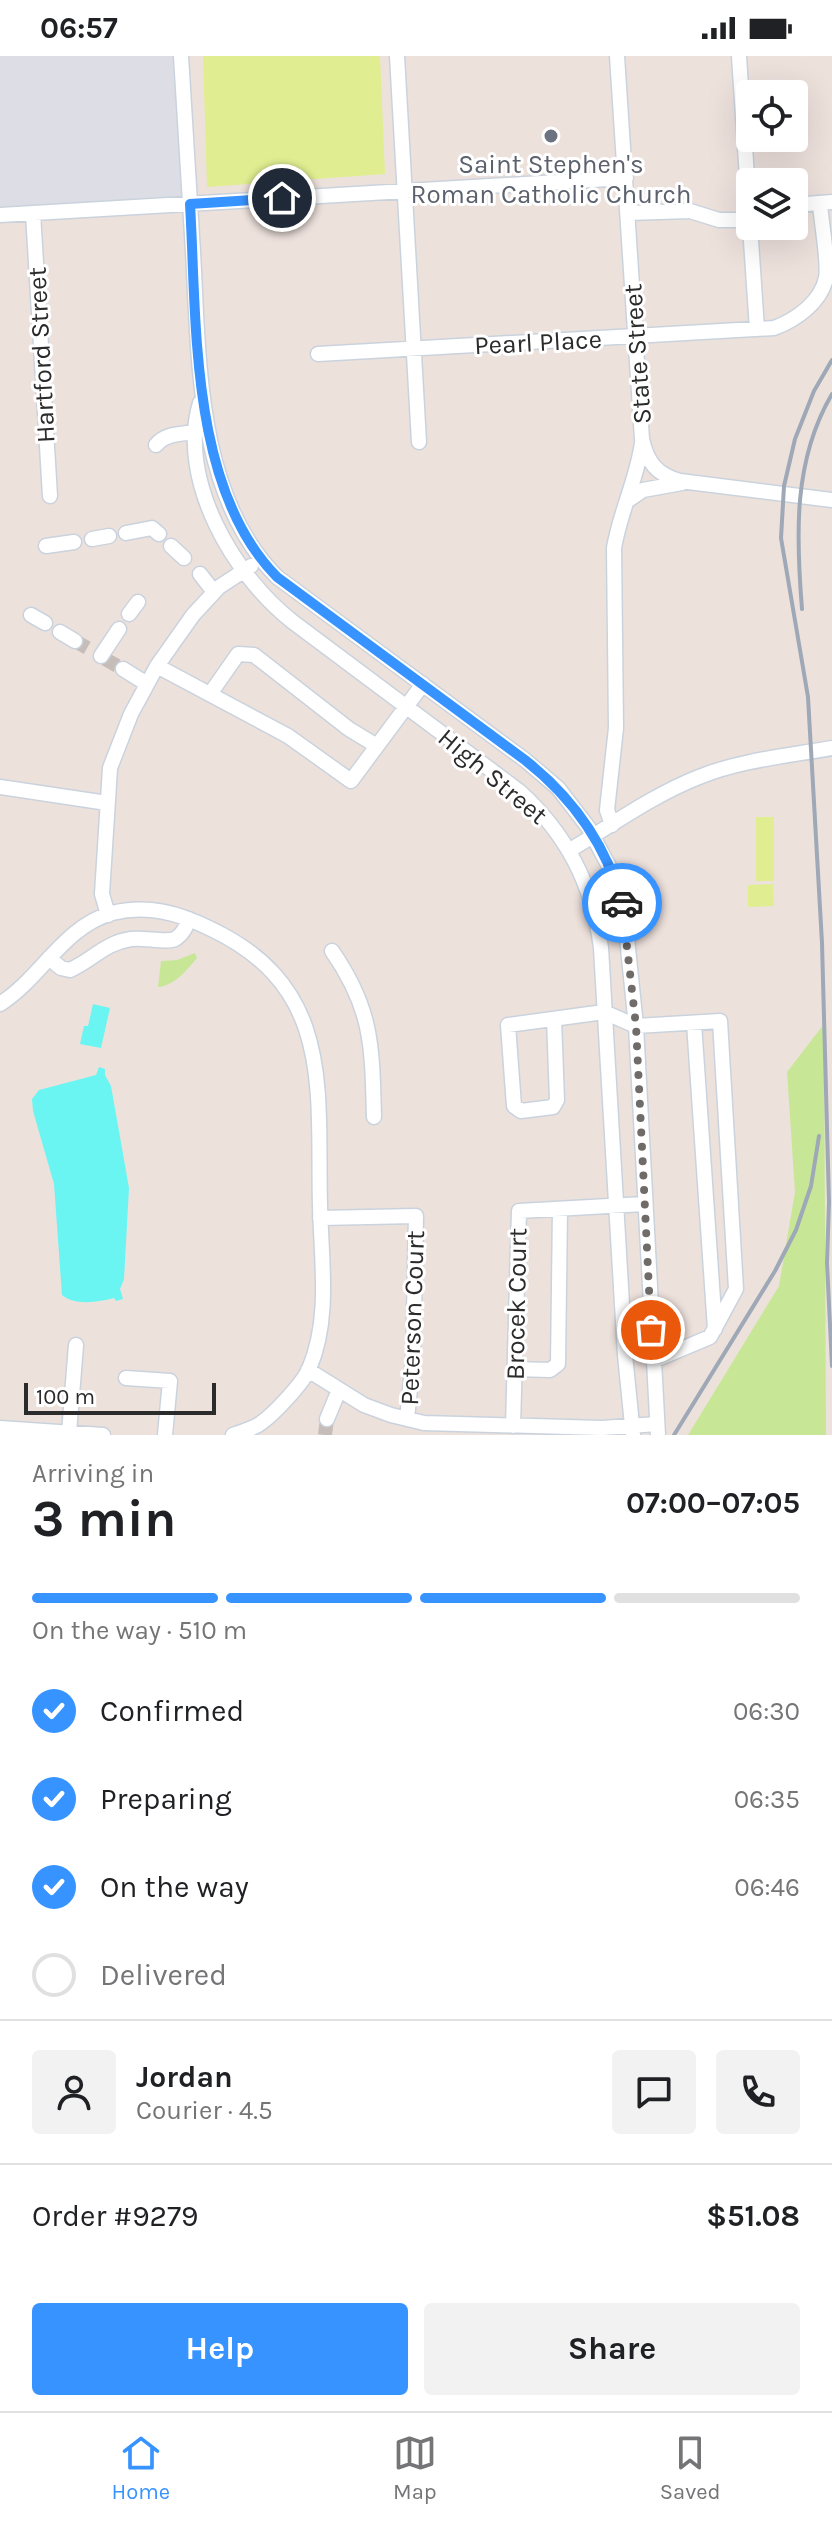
<!DOCTYPE html>
<html lang="en">
<head>
<meta charset="utf-8">
<style>
  body { margin:0; font-family:Karla,sans-serif; background:#f2f2f2; color:#202124; height:100vh; display:flex; flex-direction:column; font-size:30px; white-space:nowrap }
  * { box-sizing:border-box; margin:0 }
  p { font-size:26px; color:#757577 }
  .icon { flex:none; width:44px; height:44px; fill:none; stroke:currentColor; stroke-width:2; stroke-linecap:round; stroke-linejoin:round }
  .map { position:relative; height:1379px; overflow:hidden }
  .details { display:flex; flex-direction:column; background:#fff; flex:1 }
  .details>* { flex:none }
  .controls { position:absolute; left:736px; top:24px; display:grid; gap:16px }
  .controls a { display:grid; place-items:center; width:72px; height:72px; border-radius:8px; background:#fff; box-shadow:0 8px 32px #0002; font-size:40px }
  .scale { position:absolute; left:24px; bottom:20px; width:192px; box-sizing:border-box; padding-left:8px; border:4px solid #2b2b2b; border-top:0; font-size:22px; line-height:28px; white-space:nowrap; color:#2b2b2b; -webkit-text-stroke:6px #fff; paint-order:stroke }
  .pin { position:absolute; display:grid; place-items:center; width:68px; height:68px; color:#fff; margin:-34px; border:4px solid #fff; border-radius:50%; box-shadow:0 2px 8px #0007 }
  .courier { position:absolute; display:grid; place-items:center; width:80px; height:80px; margin:-40px; border:6px solid #3793ff; border-radius:50%; background:#fff; color:#222; box-shadow:0 2px 10px #0007 }
  .overview em { font-style:normal; font-weight:700 }
  .overview div { display:flex; flex-direction:column-reverse }
  .overview { display:flex; align-items:center; justify-content:space-between; height:136px; padding:0 32px }
  h1 { font-size:52px; font-weight:700; line-height:60px }
  .bar { display:grid; grid-template-columns:repeat(4,1fr); gap:12px 8px; align-content:center; height:96px; padding:0 32px }
  .bar i { height:10px; border-radius:6px; background:#e0e0e0 }
  .bar .selected { background:#3793ff }
  .bar p { grid-column:span 4 }
  .line { display:flex; align-items:center; gap:20px; padding:0 32px; border-top:2px solid #e0e0e0 }
  .line div { flex:1 }
  .round { display:grid; place-items:center; flex:none; width:84px; height:84px; border-radius:8px; background:#f2f2f2 }
  ol { padding:0 32px; list-style:none }
  li { display:flex; align-items:center; gap:24px; height:88px }
  li p { margin-inline-start:auto }
  li .icon { padding:8px; border-radius:50%; background:#3793ff; color:#fff; stroke-width:4 }
  li:last-child { color:#757577 }
  li i { width:44px; height:44px; border:4px solid #e0e0e0; border-radius:50% }
  .primary-button { display:flex; gap:16px; margin-top:auto; padding:16px 32px }
  .primary-button a { flex:1; height:92px; border-radius:8px; background:#3793ff; color:#fff; font-size:32px; font-weight:700; line-height:92px; text-align:center }
  .primary-button a+a { background:#f2f2f2; color:#202124 }
  .status { display:flex; justify-content:space-between; align-items:center; height:56px; padding:0 40px; background:#fff; direction:ltr }
  .status svg { height:22px; fill:currentColor }
  .menu { display:flex; justify-content:space-around; align-items:center; height:112px; border-top:2px solid #e0e0e0; background:#fff; font-size:22px; color:#757577 }
  .menu a { display:grid; justify-items:center; gap:4px }
  .menu .selected { color:#3793ff }
  .map>svg:first-child { display:block }
  .industrial { fill:#dddde5 }
  .green { fill:#c7e796 }
  .pitch { fill:#e0ee91 }
  .water { fill:#6af5f3 }
  .lines { fill:none; stroke-linecap:round; stroke-linejoin:round }
  .minor-tunnel { stroke:#c6bdb9; stroke-width:14; stroke-dasharray:14 7; stroke-linecap:butt }
  .minor-casing { stroke:#cad3dd; stroke-width:17 }
  .minor { stroke:#fff; stroke-width:14 }
  .rail { stroke:#9ea8b6; stroke-width:4 }
  .done { stroke:#6f6b69; stroke-width:8; stroke-dasharray:0 14.4 }
  .route { stroke:#3793ff; stroke-width:10 }
  .worship-dot { fill:#6b7280; stroke:#fff; stroke-width:3 }
  .labels { text-anchor:middle; stroke-width:6; stroke-linejoin:round; paint-order:stroke }
  .worship-label { font-size:26px; fill:#5b616d; stroke:#fff }
  .street-label { font-size:26px; fill:#2b2b2b; stroke:#fff }
</style>
</head>
<body>
<div class="status"><b>06:57</b><svg viewBox="0 0 49 12"><path d="M0 12V9h3v3zM5 12V6h3v6zM10 12V3h3v9zM15 12V0h3v12zM26 1h20v11H26zM47 4h2v5h-2z"/></svg></div>
<div class="map">
<svg width="832" height="1379" viewBox="0 0 832 1379">
  <rect width="100%" height="100%" fill="#ede1dc"/>
  <path class="industrial" d="M0 0H176L184 148 0 160Z"/>
  <path class="green" d="M195 897 197 902C187 914 174 930 158 931L161 905 177 904Z
    M824 968 826 1379H688L779 1230 795 1136 787 1016Z"/>
  <path class="pitch" d="M203 0H380L385 118 207 131Z
    M756 761H774V825H756Z
    M773 828 774 850 748 851V829Z"/>
  <path class="water" d="M93 948 110 952 101 992 80 988 84 970H88Z
    M99 1011 105 1013V1019L111 1030 129 1132 124 1223 120 1233 123 1243 116 1245 114 1242C99 1246 74 1250 62 1239L54 1128 33 1055 32 1043 39 1034 96 1019Z"/>
  <g class="lines">
    <path class="minor-tunnel" d="M75 585 91 594
      M105 603 123 613
      M325 1379 327 1363"/>
    <defs>
      <path id="minor" d="M181 0C185 65 189 131 193 196 199 302 196 440 277 521L525 704 558 732 588 771 611 814 625 863 636 970 658 1379
        M397 0 419 386
        M617 0 642 383C647 406 657 419 680 425L832 444
        M739 0 750 167
        M794 149 832 146
        M33 157 50 440
        M628 157 690 155 719 164H750
        M0 159 626 122
        M750 170 757 273
        M318 298 774 272C796 264 821 246 826 222 829 206 821 166 820 147
        M200 347C177 424 234 520 293 566L519 735C567 778 593 829 601 892L625 1299 633 1379
        M156 389C166 377 181 378 195 376
        M627 445 643 434 682 427
        M126 477 152 472 159 478
        M92 483 109 480
        M46 490 74 486
        M171 490 184 502
        M200 518 214 536
        M129 558 138 546
        M31 559 45 567
        M60 576 75 585
        M101 600 119 573
        M157 610 288 680 351 725 423 628
        M123 613 147 628
        M210 638 238 598 254 599 349 673 377 690
        M0 731 107 747
        M612 769 607 754 616 672 614 492C620 456 637 423 642 387
        M570 794C612 769 653 739 699 721 741 704 787 700 832 692
        M108 859 102 838 110 712 131 658 157 610 193 559 219 531 251 510
        M332 895C373 954 372 991 374 1061
        M49 902 61 912 70 914C93 904 104 887 131 883 143 881 166 887 175 883 183 878 186 871 189 863
        M0 948C41 922 63 871 112 857 147 848 179 857 211 873 335 932 317 1034 320 1150 321 1203 331 1262 309 1313 303 1327 274 1358 261 1367 254 1373 242 1375 233 1379
        M554 963 557 1044 553 1051 521 1055 514 1050 508 969 604 956 636 970 720 965 736 1233 710 1281 653 1305
        M694 967 715 1273
        M320 1162 416 1160 413 1303 407 1363
        M515 1313 550 1314 558 1308 560 1153
        M308 1314 364 1349 391 1359 424 1367 602 1372 657 1368
        M126 1322 170 1325 165 1379
        M327 1363 339 1334
        M513 1370 519 1155 644 1148
        M0 1372 103 1379
        M69 1377 76 1289"/>
    </defs>
    <use href="#minor" class="minor-casing"/>
    <use href="#minor" class="minor"/>
    <path class="rail" d="M832 304 814 335 795 383 784 430 781 482 808 641 822 887 829 1146 827 1207 832 1310
      M802 553C796 480 793 404 832 338
      M674 1379 775 1215 796 1174 811 1130 819 1080"/>
  </g>
  <g class="lines">
    <path class="done" d="M622 847 636 970 651 1274"/>
    <path class="route" d="M282 142 190 148C197 264 189 432 277 521L525 704C572 741 606 788 622 847"/>
  </g>
  <circle class="worship-dot" cx="551" cy="80" r="8"/>
  <g class="labels">
    <g class="worship-label">
      <text x="551" y="117">Saint Stephen's<tspan x="551" dy="30">Roman Catholic Church</tspan></text>
    </g>
    <g class="street-label">
      <text transform="translate(538 286) rotate(-3)" y="9">Pearl Place</text>
      <text transform="translate(637 298) rotate(-94)" y="9">State Street</text>
      <text transform="translate(41 299) rotate(-93)" y="9">Hartford Street</text>
      <text transform="translate(493 720) rotate(40)" y="9">High Street</text>
      <text transform="translate(516 1248) rotate(-89)" y="9">Brocek Court</text>
      <text transform="translate(412 1262) rotate(-88)" y="9">Peterson Court</text>
    </g>
  </g>
</svg>
<div class="controls">
<a><svg class="icon" aria-label="locate" viewBox="0 0 24 24"><circle cx="12" cy="12" r="6"/><path d="M12 2v4M12 18v4M2 12h4M18 12h4"/></svg></a>
<a><svg class="icon" aria-label="layers" viewBox="0 0 24 24"><path d="M12 4l9 5-9 5-9-5zM3 14l9 5 9-5"/></svg></a>
</div>
<div class="scale">100 m</div>
<div class="pin" style="left:651px;top:1274px;background:#ea580c"><svg class="icon" aria-label="bag" viewBox="0 0 24 24"><path d="M5 8h14l-1 12H6zM9 8a3 3 0 0 1 6 0"/></svg></div>
<div class="pin" style="left:282px;top:142px;background:#1f2937"><svg class="icon" aria-label="home" viewBox="0 0 24 24"><path d="M3 11l9-7 9 7M6 9v11h12V9"/></svg></div>
<div class="courier" style="left:622px;top:847px"><svg class="icon" aria-label="car" viewBox="0 0 24 24"><path d="M5 17H2v-5l4-1 3-4h7l3 4 3 1v5h-3M9 17h6M6 11h13"/><circle cx="7" cy="17" r="2"/><circle cx="17" cy="17" r="2"/></svg></div>
</div>
<section class="details">
<div class="overview"><div><h1>3 min</h1><p>Arriving in</p></div><em>07:00–07:05</em></div>
<div class="bar"><i class="selected"></i><i class="selected"></i><i class="selected"></i><i></i><p>On the way · 510 m</p></div>
<ol>
<li><svg class="icon" aria-label="check" viewBox="0 0 24 24"><path d="M5 12l5 5 9-10"/></svg>Confirmed<p>06:30</p></li>
<li><svg class="icon" aria-label="check" viewBox="0 0 24 24"><path d="M5 12l5 5 9-10"/></svg>Preparing<p>06:35</p></li>
<li><svg class="icon" aria-label="check" viewBox="0 0 24 24"><path d="M5 12l5 5 9-10"/></svg>On the way<p>06:46</p></li>
<li><i></i>Delivered</li>
</ol>
<div class="line" style="height:144px"><a class="round"><svg class="icon" aria-label="person" viewBox="0 0 24 24"><circle cx="12" cy="8" r="4"/><path d="M4 21q1-7 8-7t8 7"/></svg></a><div><b>Jordan</b><p>Courier · 4.5</p></div><a class="round"><svg class="icon" aria-label="chat" viewBox="0 0 24 24"><path d="M4 5h16v11H9l-5 4z"/></svg></a><a class="round"><svg class="icon" aria-label="phone" viewBox="0 0 24 24"><path d="M5 4h4l2 5-3 2q2 4 5 5l2-3 5 2v4C11 20 4 13 5 4z"/></svg></a></div>
<div class="line" style="height:104px"><div>Order #9279</div><b>$51.08</b></div>
<div class="primary-button"><a>Help</a><a>Share</a></div>
</section>
<nav class="menu">
<a class="selected"><svg class="icon" aria-label="home" viewBox="0 0 24 24"><path d="M3 11l9-7 9 7M6 9v11h12V9"/></svg>Home</a>
<a><svg class="icon" aria-label="map" viewBox="0 0 24 24"><path d="M3 6l6-2 6 2 6-2v14l-6 2-6-2-6 2zM9 4v14M15 6v14"/></svg>Map</a>
<a><svg class="icon" aria-label="saved" viewBox="0 0 24 24"><path d="M7 4h10v16l-5-4-5 4z"/></svg>Saved</a>
</nav>
</body>
</html>
